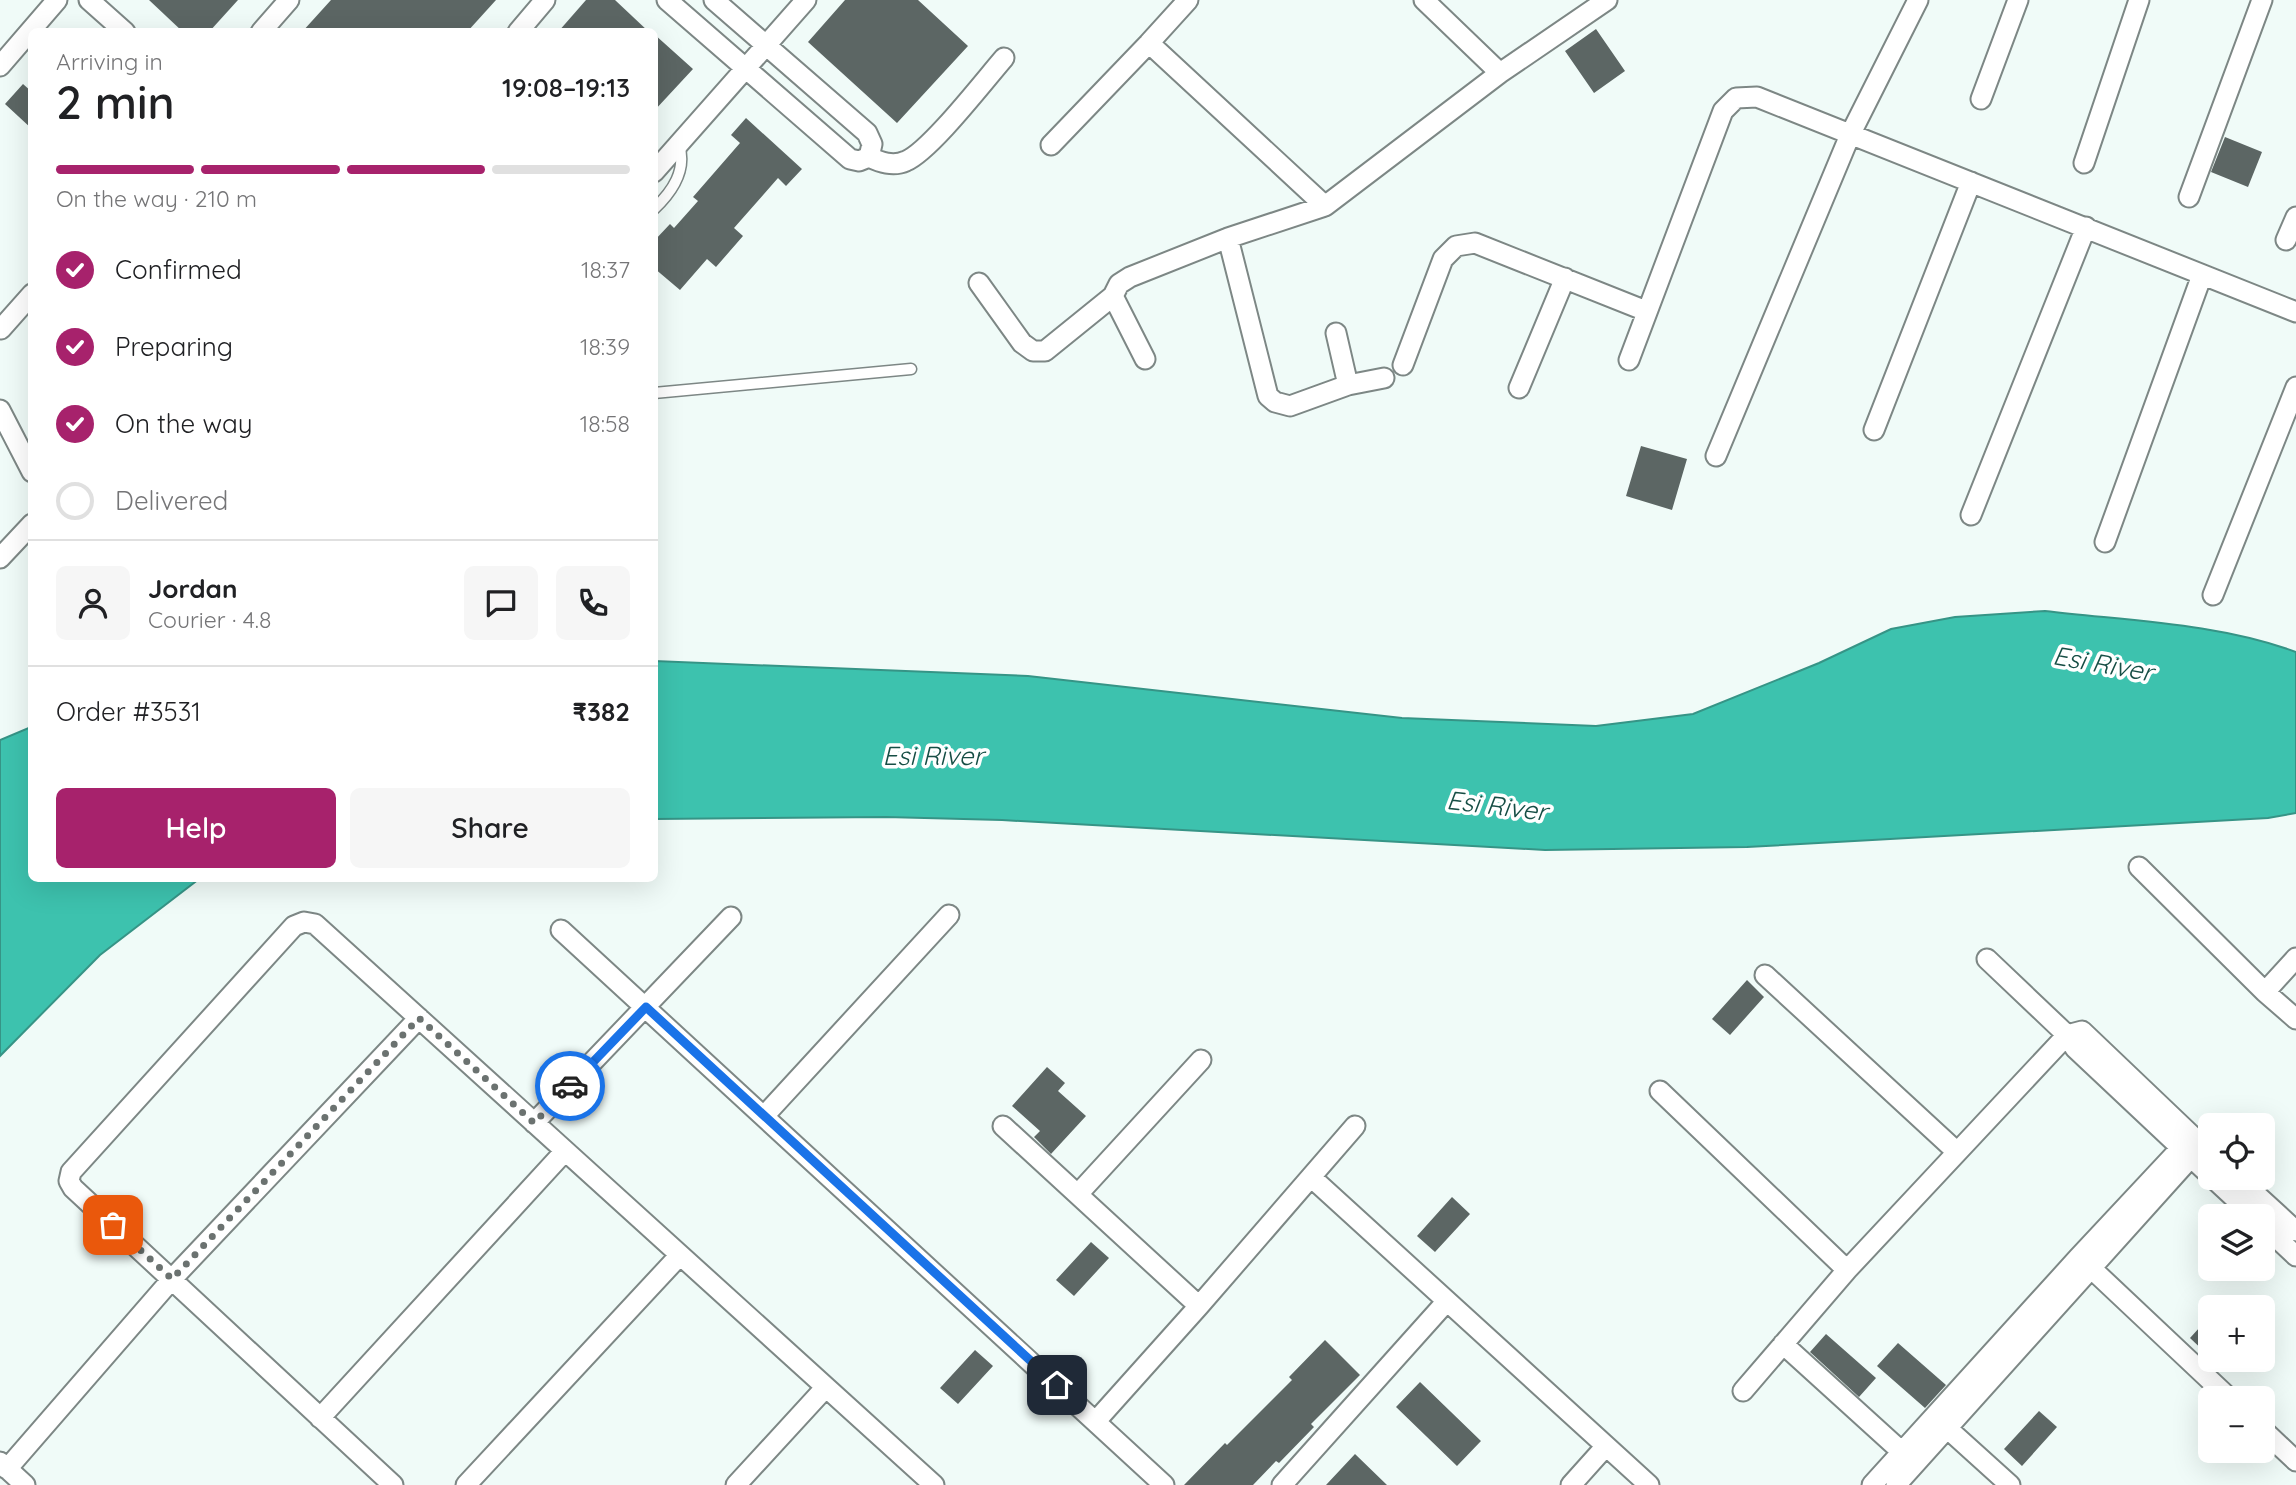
<!DOCTYPE html>
<html lang="en">
<head>
<meta charset="utf-8">
<style>
  body { margin:0; font-family:Quicksand,sans-serif; background:#f6f6f6; color:#202124; height:100vh; display:flex; flex-direction:column; font-size:26px; white-space:nowrap }
  * { box-sizing:border-box; margin:0 }
  p { font-size:23px; color:#757577 }
  .icon { flex:none; width:38px; height:38px; fill:none; stroke:currentColor; stroke-width:2; stroke-linecap:round; stroke-linejoin:round }
  .map { position:relative; flex:1; overflow:hidden }
  .side { position:absolute; left:28px; top:28px; width:630px; height:854px; display:flex; flex-direction:column; background:#fff; border-radius:10px; box-shadow:0 7px 28px #0002 }
  .side>* { flex:none }
  .fabs { position:absolute; left:2198px; top:1113px; display:grid; gap:14px }
  .fabs a { display:grid; place-items:center; width:77px; height:77px; border-radius:10px; background:#fff; box-shadow:0 7px 28px #0002; font-size:35px }
  .pin { position:absolute; display:grid; place-items:center; width:60px; height:60px; color:#fff; margin:-30px; border-radius:14px; box-shadow:0 4px 10px #0006 }
  .courier { position:absolute; display:grid; place-items:center; width:70px; height:70px; margin:-35px; border:5px solid #1a73e8; border-radius:50%; background:#fff; color:#222; box-shadow:0 2px 9px #0007 }
  .headline em { font-style:normal; font-weight:600 }
  .headline div { display:flex; flex-direction:column-reverse }
  .headline { display:flex; align-items:center; justify-content:space-between; height:119px; padding:0 28px }
  h1 { font-size:46px; font-weight:600; line-height:52px }
  .bar { display:grid; grid-template-columns:repeat(4,1fr); gap:10px 7px; align-content:center; height:84px; padding:0 28px }
  .bar i { height:9px; border-radius:5px; background:#e0e0e0 }
  .bar .on { background:#a7226c }
  .bar p { grid-column:span 4 }
  .line { display:flex; align-items:center; gap:18px; padding:0 28px; border-top:2px solid #e0e0e0 }
  .line div { flex:1 }
  .round { display:grid; place-items:center; flex:none; width:74px; height:74px; border-radius:10px; background:#f6f6f6 }
  ol { padding:0 28px; list-style:none }
  li { display:flex; align-items:center; gap:21px; height:77px }
  li p { margin-inline-start:auto }
  li .icon { padding:7px; border-radius:50%; background:#a7226c; color:#fff; stroke-width:4 }
  li:last-child { color:#757577 }
  li i { width:38px; height:38px; border:4px solid #e0e0e0; border-radius:50% }
  .primary-button { display:flex; gap:14px; margin-top:auto; padding:14px 28px }
  .primary-button a { flex:1; height:80px; border-radius:10px; background:#a7226c; color:#fff; font-size:28px; font-weight:600; line-height:80px; text-align:center }
  .primary-button a+a { background:#f6f6f6; color:#202124 }
  .map>svg:first-child { display:block }
  .water { fill:#3dc2ae; stroke:#369486; stroke-width:2 }
  .building { fill:#5c6664 }
  .lines { fill:none; stroke-linecap:round; stroke-linejoin:round }
  .lane-casing { stroke:#7d8785; stroke-width:13 }
  .street-casing { stroke:#7d8785; stroke-width:23 }
  .lane { stroke:#fff; stroke-width:10 }
  .street { stroke:#fff; stroke-width:19 }
  .done { stroke:#6b7270; stroke-width:7; stroke-dasharray:0 12.6 }
  .route { stroke:#1a73e8; stroke-width:9 }
  .labels { text-anchor:middle; stroke-width:7; stroke-linejoin:round; paint-order:stroke }
  .water-label { font-size:26px; font-style:italic; fill:#164e45; stroke:#fff }
</style>
</head>
<body>
<div class="map">
<svg width="2296" height="1485" viewBox="0 0 2296 1485">
  <rect width="100%" height="100%" fill="#f0fbf8"/>
  <path class="water" d="M2045 611C2129 621 2217 623 2296 652V813L2268 818 1747 847 1545 850 1002 820 886 817 655 819V661L1028 676 1402 718 1596 726 1693 714 1819 663 1891 629 1955 617Z
    M31 727 32 878 199 879 100 955 0 1056V740Z"/>
  <path class="building" d="M149 0H238L209 32H183Z
    M331 0H496L467 32H302Z
    M586 0H615L649 32H558Z
    M845 0H918L968 46 897 123 808 42Z
    M1596 29 1625 71 1594 93 1565 51Z
    M654 34 693 69 654 111Z
    M23 84 32 92V129L5 104Z
    M746 118 802 169 786 186 778 178 734 228 743 236 716 267 707 259 680 290 654 268V241L670 224 674 228 698 201 693 197 740 143 731 135Z
    M2225 137 2262 152 2248 187 2211 172Z
    M1641 446 1687 459 1672 510 1626 496Z
    M1747 980 1764 997 1730 1035 1712 1019Z
    M1047 1067 1065 1083 1058 1091 1086 1116 1051 1154 1034 1137 1040 1131 1012 1106Z
    M1452 1197 1470 1214 1435 1252 1417 1236Z
    M1091 1242 1109 1258 1074 1296 1056 1280Z
    M2210 1316V1357L2190 1338Z
    M1826 1334 1876 1378 1859 1397 1810 1352Z
    M1325 1340 1360 1375 1311 1424 1314 1427 1279 1463 1276 1461 1253 1485H1184L1225 1443 1227 1445 1292 1380 1289 1377Z
    M1898 1343 1946 1385 1925 1408 1877 1366Z
    M975 1350 993 1366 958 1404 940 1388Z
    M1420 1382 1481 1441 1457 1466 1396 1407Z
    M2039 1411 2057 1427 2022 1466 2004 1449Z
    M1355 1454 1387 1485H1326Z"/>
  <g class="lines">
    <defs>
      <path id="lane" d="M654 209C673 191 687 170 679 145
        M654 393 911 369"/>
      <path id="street" d="M89 0 125 32
        M667 0 850 159 859 161 869 157 872 144 867 133 714 0
        M1188 0 1149 43 1325 206 1500 73 1607 0
        M1424 0 1500 73
        M261 32 289 0
        M518 32 545 0
        M0 66 57 0
        M1981 99 2018 0
        M1051 145 1149 43
        M869 157C880 162 893 167 906 161 930 151 984 81 1004 58
        M2084 163 2139 0
        M654 172 806 0
        M2189 197 2262 0
        M1228 238 1268 396 1275 402 1290 406 1348 385 1384 378
        M2286 240 2296 217
        M979 283 1022 343 1033 351H1045L1113 296
        M1 329 32 294
        M1336 333 1348 385
        M1145 359 1113 296 1119 284 1130 277 1228 238 1325 206
        M1629 360 1723 111 1736 98 1757 97 2296 312
        M1403 365 1443 259 1456 246 1475 243 1646 311
        M1519 388 1565 278
        M0 410 32 472
        M1874 430 1971 182
        M1716 456 1850 135 1918 0
        M1971 515 2086 227
        M2105 542 2202 275
        M0 558 32 524
        M2213 595 2296 387
        M2139 867 2265 992 2296 1019
        M561 930 1164 1485
        M1987 959 2067 1035 2075 1048 2210 1175
        M1765 975 1957 1152
        M2265 992 2296 958
        M1660 1091 1847 1270
        M764 1116 949 915
        M534 1123 731 917
        M1003 1126 1199 1306
        M1311 1177 1649 1485
        M2213 1178 2254 1216
        M2238 1178 2296 1231
        M1078 1194 1201 1060
        M2263 1225 2296 1256
        M2092 1269 2229 1398
        M1783 1344 1902 1452
        M1743 1391 1847 1270 2067 1035 2082 1031 2210 1153
        M320 1418 565 1151
        M1096 1421 1199 1306 1355 1126
        M1948 1429 2010 1485
        M2263 1430 2296 1461
        M0 1462 25 1485
        M7 1469 172 1279 419 1018
        M393 1485 73 1188 69 1181 71 1172 294 926 304 922 315 924 934 1485
        M466 1485 680 1255
        M736 1485 826 1387
        M1282 1485 1447 1301
        M1571 1485 1606 1446
        M1872 1485 2078 1258 2192 1136
        M1896 1485 2202 1145"/>
    </defs>
    <use href="#lane" class="lane-casing"/>
    <use href="#street" class="street-casing"/>
    <use href="#lane" class="lane"/>
    <use href="#street" class="street"/>
  </g>
  <g class="lines">
    <path class="done" d="M113 1225 172 1279 419 1018 534 1123 570 1086"/>
    <path class="route" d="M570 1086 646 1007 1057 1385"/>
  </g>
  <g class="labels">
    <g class="water-label">
      <text transform="translate(2103 664) rotate(10)" y="9">Esi River</text>
      <text x="933" y="765">Esi River</text>
      <text transform="translate(1497 806) rotate(7)" y="9">Esi River</text>
    </g>
  </g>
</svg>
<div class="fabs">
<a><svg class="icon" aria-label="locate" viewBox="0 0 24 24"><circle cx="12" cy="12" r="6"/><path d="M12 2v4M12 18v4M2 12h4M18 12h4"/></svg></a>
<a><svg class="icon" aria-label="layers" viewBox="0 0 24 24"><path d="M12 4l9 5-9 5-9-5zM3 14l9 5 9-5"/></svg></a>
<a>+</a>
<a>−</a>
</div>
<div class="pin" style="left:113px;top:1225px;background:#ea580c"><svg class="icon" aria-label="bag" viewBox="0 0 24 24"><path d="M5 8h14l-1 12H6zM9 8a3 3 0 0 1 6 0"/></svg></div>
<div class="pin" style="left:1057px;top:1385px;background:#1f2937"><svg class="icon" aria-label="home" viewBox="0 0 24 24"><path d="M3 11l9-7 9 7M6 9v11h12V9"/></svg></div>
<div class="courier" style="left:570px;top:1086px"><svg class="icon" aria-label="car" viewBox="0 0 24 24"><path d="M5 17H2v-5l4-1 3-4h7l3 4 3 1v5h-3M9 17h6M6 11h13"/><circle cx="7" cy="17" r="2"/><circle cx="17" cy="17" r="2"/></svg></div>
<section class="side">
<div class="headline"><div><h1>2 min</h1><p>Arriving in</p></div><em>19:08–19:13</em></div>
<div class="bar"><i class="on"></i><i class="on"></i><i class="on"></i><i></i><p>On the way · 210 m</p></div>
<ol>
<li><svg class="icon" aria-label="check" viewBox="0 0 24 24"><path d="M5 12l5 5 9-10"/></svg>Confirmed<p>18:37</p></li>
<li><svg class="icon" aria-label="check" viewBox="0 0 24 24"><path d="M5 12l5 5 9-10"/></svg>Preparing<p>18:39</p></li>
<li><svg class="icon" aria-label="check" viewBox="0 0 24 24"><path d="M5 12l5 5 9-10"/></svg>On the way<p>18:58</p></li>
<li><i></i>Delivered</li>
</ol>
<div class="line" style="height:126px"><a class="round"><svg class="icon" aria-label="person" viewBox="0 0 24 24"><circle cx="12" cy="8" r="4"/><path d="M4 21q1-7 8-7t8 7"/></svg></a><div><b>Jordan</b><p>Courier · 4.8</p></div><a class="round"><svg class="icon" aria-label="chat" viewBox="0 0 24 24"><path d="M4 5h16v11H9l-5 4z"/></svg></a><a class="round"><svg class="icon" aria-label="phone" viewBox="0 0 24 24"><path d="M5 4h4l2 5-3 2q2 4 5 5l2-3 5 2v4C11 20 4 13 5 4z"/></svg></a></div>
<div class="line" style="height:91px"><div>Order #3531</div><b>₹382</b></div>
<div class="primary-button"><a>Help</a><a>Share</a></div>
</section>
</div>
</body>
</html>
